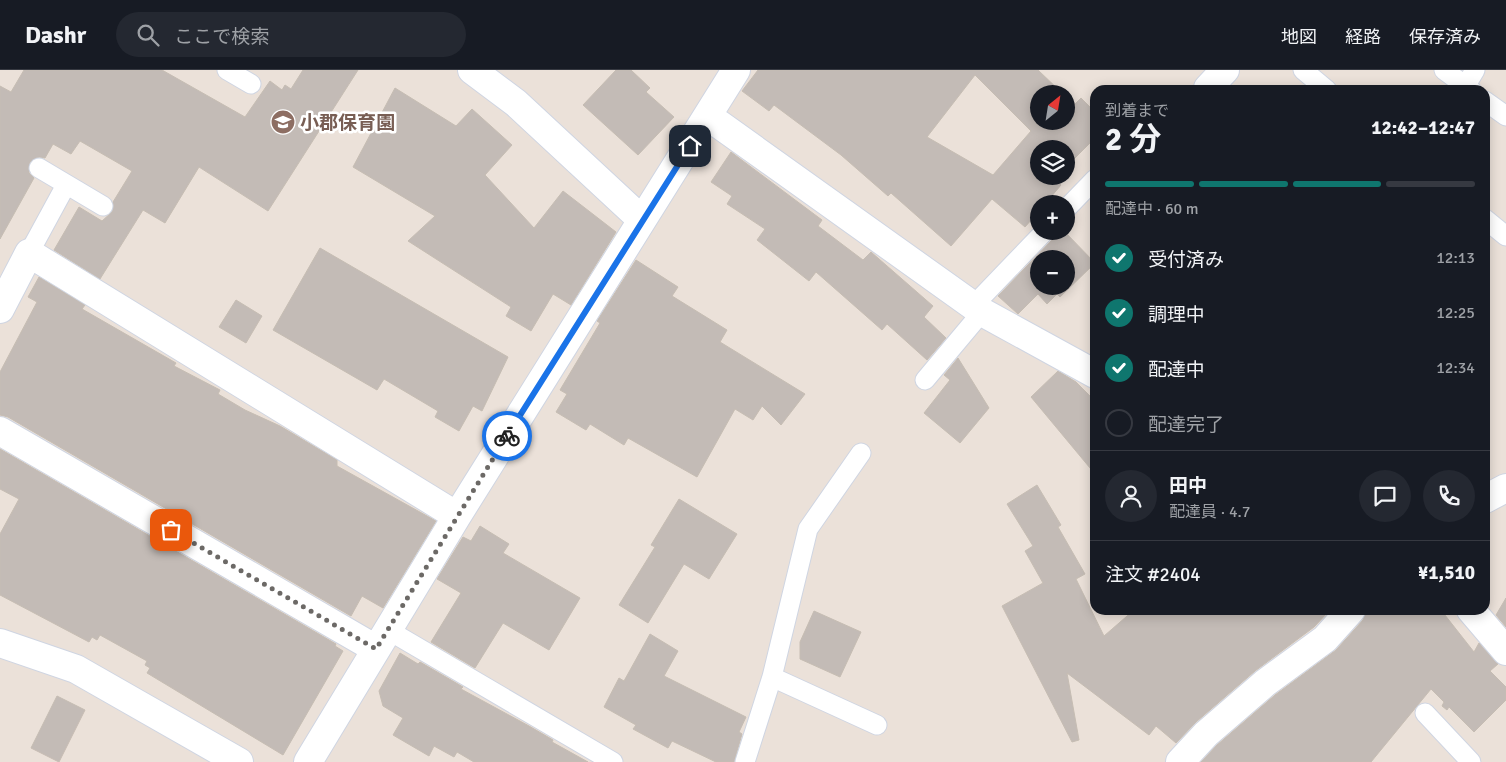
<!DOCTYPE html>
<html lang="ja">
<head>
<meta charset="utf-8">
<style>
  body { margin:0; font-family:Signika,"Noto Sans JP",sans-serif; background:#242831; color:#f1f3f6; height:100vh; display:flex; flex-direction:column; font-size:19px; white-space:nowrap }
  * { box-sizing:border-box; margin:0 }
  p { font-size:16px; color:#9ea1a6 }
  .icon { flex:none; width:28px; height:28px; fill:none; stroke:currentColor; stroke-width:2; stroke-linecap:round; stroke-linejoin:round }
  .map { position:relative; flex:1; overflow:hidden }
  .details { position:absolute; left:1090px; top:15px; width:400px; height:530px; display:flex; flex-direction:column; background:#171b24; border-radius:15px; box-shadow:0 2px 12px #0003 }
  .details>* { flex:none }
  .needle { width:32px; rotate:30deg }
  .tools { position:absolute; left:1030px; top:15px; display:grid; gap:10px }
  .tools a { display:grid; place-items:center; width:45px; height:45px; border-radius:50%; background:#171b24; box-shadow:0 2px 12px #0003; font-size:25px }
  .pin { position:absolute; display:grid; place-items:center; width:42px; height:42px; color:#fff; margin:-21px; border-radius:10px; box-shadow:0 2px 8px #0006 }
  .courier { position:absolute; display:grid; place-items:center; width:50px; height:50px; margin:-25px; border:4px solid #1a73e8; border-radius:50%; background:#fff; color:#222; box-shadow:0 1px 6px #0007 }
  .headline em { font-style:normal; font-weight:700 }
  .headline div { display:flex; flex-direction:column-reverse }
  .headline { display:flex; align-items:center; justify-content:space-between; height:85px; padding:0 15px }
  h1 { font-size:32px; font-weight:700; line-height:38px }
  .bar { display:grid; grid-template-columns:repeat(4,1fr); gap:8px 5px; align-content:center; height:60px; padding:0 15px }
  .bar i { height:6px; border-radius:4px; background:#363941 }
  .bar .current { background:#0f766e }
  .bar p { grid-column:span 4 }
  .line { display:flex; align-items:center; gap:12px; padding:0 15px; border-top:1px solid #363941 }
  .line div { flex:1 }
  .round { display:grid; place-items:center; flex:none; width:52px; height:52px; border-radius:26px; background:#242831 }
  ol { padding:0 15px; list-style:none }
  li { display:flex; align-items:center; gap:15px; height:55px }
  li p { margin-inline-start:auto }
  li .icon { padding:5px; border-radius:50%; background:#0f766e; color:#fff; stroke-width:4 }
  li:last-child { color:#9ea1a6 }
  li i { width:28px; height:28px; border:2px solid #363941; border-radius:50% }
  header { display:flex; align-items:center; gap:30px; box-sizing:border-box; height:70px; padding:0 25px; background:#171b24; border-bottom:1px solid #363941 }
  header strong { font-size:24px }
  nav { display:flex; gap:28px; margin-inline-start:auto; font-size:18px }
  .search { width:350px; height:45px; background:#242831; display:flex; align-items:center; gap:12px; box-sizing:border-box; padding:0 18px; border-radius:28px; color:#9ea1a6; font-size:19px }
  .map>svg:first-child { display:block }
  .building { fill:#c3bbb6; stroke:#c6bdb3; fill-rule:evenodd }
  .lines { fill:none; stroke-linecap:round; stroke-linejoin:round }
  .lane-casing { stroke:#cfd5e2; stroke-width:21 }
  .street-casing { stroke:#cfd5e2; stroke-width:30 }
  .lane { stroke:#fff; stroke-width:19 }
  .street { stroke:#fff; stroke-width:28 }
  .done { stroke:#6c6966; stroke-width:5; stroke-dasharray:0 9 }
  .route { stroke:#1a73e8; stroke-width:6 }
  .labels { text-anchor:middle; stroke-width:5; stroke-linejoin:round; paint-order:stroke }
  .education-label { font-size:19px; font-weight:bold; fill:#785e54; stroke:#fff; text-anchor:start }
</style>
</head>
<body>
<header>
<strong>Dashr</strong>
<div class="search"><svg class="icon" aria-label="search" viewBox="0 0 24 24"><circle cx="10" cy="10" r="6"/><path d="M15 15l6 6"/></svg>ここで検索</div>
<nav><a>地図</a><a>経路</a><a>保存済み</a></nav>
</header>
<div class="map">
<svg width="1506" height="692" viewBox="0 0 1506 692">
  <rect width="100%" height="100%" fill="#ebe1d9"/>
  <path class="building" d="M24 0H162L245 47 270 11 282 20 285 15 291 19 303 0H358L268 141 199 97 165 153 143 140 100 209 54 180 79 137 102 151 112 142 113 132 132 101 80 71 71 84 53 74 45 88 39 87 30 92 29 103 34 108 0 169V16L11 22Z
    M616 0H631L650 18 646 22 674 47 638 85 583 35Z
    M758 0H1038L1063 24H1039V51H1066V27L1074 35 1081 28 1095 42V68L1066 97V79H1039V106H1057L1054 109 1061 115 1045 134H1039V141L1025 157 992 129 951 176 891 123 888 126 841 85 774 35 769 41 742 21ZM975 5 1031 61 993 105 927 67Z
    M395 18 456 56 472 39 512 75 485 105 534 158 563 121 616 162 571 235 553 224 531 261 506 246 511 237 408 171 435 146 353 97Z
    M731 82 822 150 818 156 863 190 871 182 933 236 924 247 946 268 927 290 887 254 882 260 816 202 809 211 757 170 765 159 727 134 732 126 711 112Z
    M1056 161H1064L1095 193 1060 227 1057 224 1047 234 1038 224 1018 244 998 226 1053 169ZM1039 189H1066V216H1039Z
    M320 178 508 287 482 341 473 336 459 361 435 347 438 341 384 309 377 320 273 260Z
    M636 190 678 217 672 226 727 260 720 272 805 324 781 355 762 336 753 350 735 339 697 407 628 368 624 375 590 354 586 360 556 342 567 324 560 320 600 253 597 251Z
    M39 207 85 235 82 239 176 293 174 296 220 320 218 324 245 340 280 356 337 390V396L436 451 383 538 362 526 351 546 8 347 0 345V302L37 232 28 227Z
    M236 230 262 246 246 273 219 257Z
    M958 288 989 338 960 373 924 343 950 310 944 305Z
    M1058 301 1076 312 1095 331V404L1031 327Z
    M0 379 336 574 335 576 343 581 283 685 147 603 150 598 145 595 147 591 100 565 97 570 92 567 89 572 0 525V464L19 429 0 419Z
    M1037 415 1061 455 1058 457 1085 504 1076 509 1104 566 1134 540H1330L1314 557 1255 601 1196 652 1176 673 1156 656 1149 665 1067 603 1079 670 1072 672 1002 536 1043 513 1025 481 1033 476 1007 434Z
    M679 429 737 464 709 509 684 494 648 553 619 535 655 477 651 475Z
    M480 456 509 474 503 483 580 528 549 580 503 553 475 598 431 572 461 523 437 509 463 467 471 471Z
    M1506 528V557L1496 545Z
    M1366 540H1441L1474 582 1479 573 1498 594 1490 601 1506 617V630L1474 662 1449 637 1447 640 1442 636 1444 632 1431 619 1371 692H1201L1217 675 1275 625 1336 580 1363 550Z
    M814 541 861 562 840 607 800 589V572Z
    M650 564 678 581 664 606 746 647 739 662 742 664 734 692H716L672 671 668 678 633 659 636 655 604 637 619 608 624 611Z
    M400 583 418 594 420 592 463 617 461 619 529 656 553 670 552 672 588 692H474L457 682 454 687 434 676 429 686 393 665 403 648 383 636 379 621Z
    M57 626 85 640 59 692 31 678Z"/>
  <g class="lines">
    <defs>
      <path id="lane" d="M227 0 251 14
        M1303 0 1327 20
        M1444 0 1471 20
        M1463 20 1475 0
        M1485 31 1506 46
        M39 98 103 136
        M1066 139 1095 109
        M1485 149 1506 166
        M29 183 66 115
        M973 236 1045 161
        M925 310 982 242
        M388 560 613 692
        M772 607 877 655
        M1425 643 1471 692
        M745 692 772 607 808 459 861 383"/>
      <path id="street" d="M472 0 516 33 642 150
        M1210 20 1208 18 1225 0
        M709 47 982 242 1095 304
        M0 239 29 183 457 446
        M0 361 376 579
        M1485 429 1506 418
        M1471 540 1506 581
        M0 573 76 599 239 692
        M308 692 457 446 736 0
        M1180 692 1206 664 1265 613 1325 569 1351 540"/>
    </defs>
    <use href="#lane" class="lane-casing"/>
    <use href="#street" class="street-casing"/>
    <use href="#lane" class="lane"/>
    <use href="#street" class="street"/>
  </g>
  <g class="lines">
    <path class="done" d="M171 460 376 579 507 366"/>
    <path class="route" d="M507 366 690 76"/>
  </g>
  <defs>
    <symbol id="school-disc" viewBox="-11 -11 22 22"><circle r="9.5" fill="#8d6e63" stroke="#fff"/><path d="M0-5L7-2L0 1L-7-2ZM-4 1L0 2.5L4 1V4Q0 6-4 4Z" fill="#fff"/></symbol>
  </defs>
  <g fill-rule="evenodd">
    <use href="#school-disc" x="269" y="38" width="28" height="28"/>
  </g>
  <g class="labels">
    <g class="education-label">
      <text x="300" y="59">小郡保育園</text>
    </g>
  </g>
</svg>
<div class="tools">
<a><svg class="needle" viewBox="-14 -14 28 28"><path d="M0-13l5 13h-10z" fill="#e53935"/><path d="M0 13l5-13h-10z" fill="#9ea1a6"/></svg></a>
<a><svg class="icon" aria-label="layers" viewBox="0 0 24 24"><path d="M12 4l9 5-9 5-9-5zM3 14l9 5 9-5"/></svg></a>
<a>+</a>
<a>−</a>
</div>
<div class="pin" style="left:171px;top:460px;background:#ea580c"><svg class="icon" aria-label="bag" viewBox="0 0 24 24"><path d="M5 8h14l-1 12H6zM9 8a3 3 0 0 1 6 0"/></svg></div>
<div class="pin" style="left:690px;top:76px;background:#1f2937"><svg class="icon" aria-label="home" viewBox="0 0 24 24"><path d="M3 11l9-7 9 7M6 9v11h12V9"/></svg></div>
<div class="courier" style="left:507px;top:366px"><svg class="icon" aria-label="bike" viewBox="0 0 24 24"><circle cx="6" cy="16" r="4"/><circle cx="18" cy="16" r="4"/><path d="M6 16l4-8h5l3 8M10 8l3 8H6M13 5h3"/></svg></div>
<section class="details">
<div class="headline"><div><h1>2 分</h1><p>到着まで</p></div><em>12:42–12:47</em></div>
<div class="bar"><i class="current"></i><i class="current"></i><i class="current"></i><i></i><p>配達中 · 60 m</p></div>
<ol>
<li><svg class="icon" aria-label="check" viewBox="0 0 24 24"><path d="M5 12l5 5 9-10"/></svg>受付済み<p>12:13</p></li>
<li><svg class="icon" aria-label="check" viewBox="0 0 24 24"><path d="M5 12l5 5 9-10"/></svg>調理中<p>12:25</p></li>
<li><svg class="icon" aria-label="check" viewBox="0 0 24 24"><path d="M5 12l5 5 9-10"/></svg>配達中<p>12:34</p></li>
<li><i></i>配達完了</li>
</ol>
<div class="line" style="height:90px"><a class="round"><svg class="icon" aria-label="person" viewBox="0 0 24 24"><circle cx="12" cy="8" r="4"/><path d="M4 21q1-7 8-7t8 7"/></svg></a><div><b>田中</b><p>配達員 · 4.7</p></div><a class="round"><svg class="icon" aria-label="chat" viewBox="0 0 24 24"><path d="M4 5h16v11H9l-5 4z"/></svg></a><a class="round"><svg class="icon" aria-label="phone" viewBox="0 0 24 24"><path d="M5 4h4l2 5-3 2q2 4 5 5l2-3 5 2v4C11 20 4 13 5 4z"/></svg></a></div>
<div class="line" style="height:65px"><div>注文 #2404</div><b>¥1,510</b></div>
</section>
</div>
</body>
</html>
